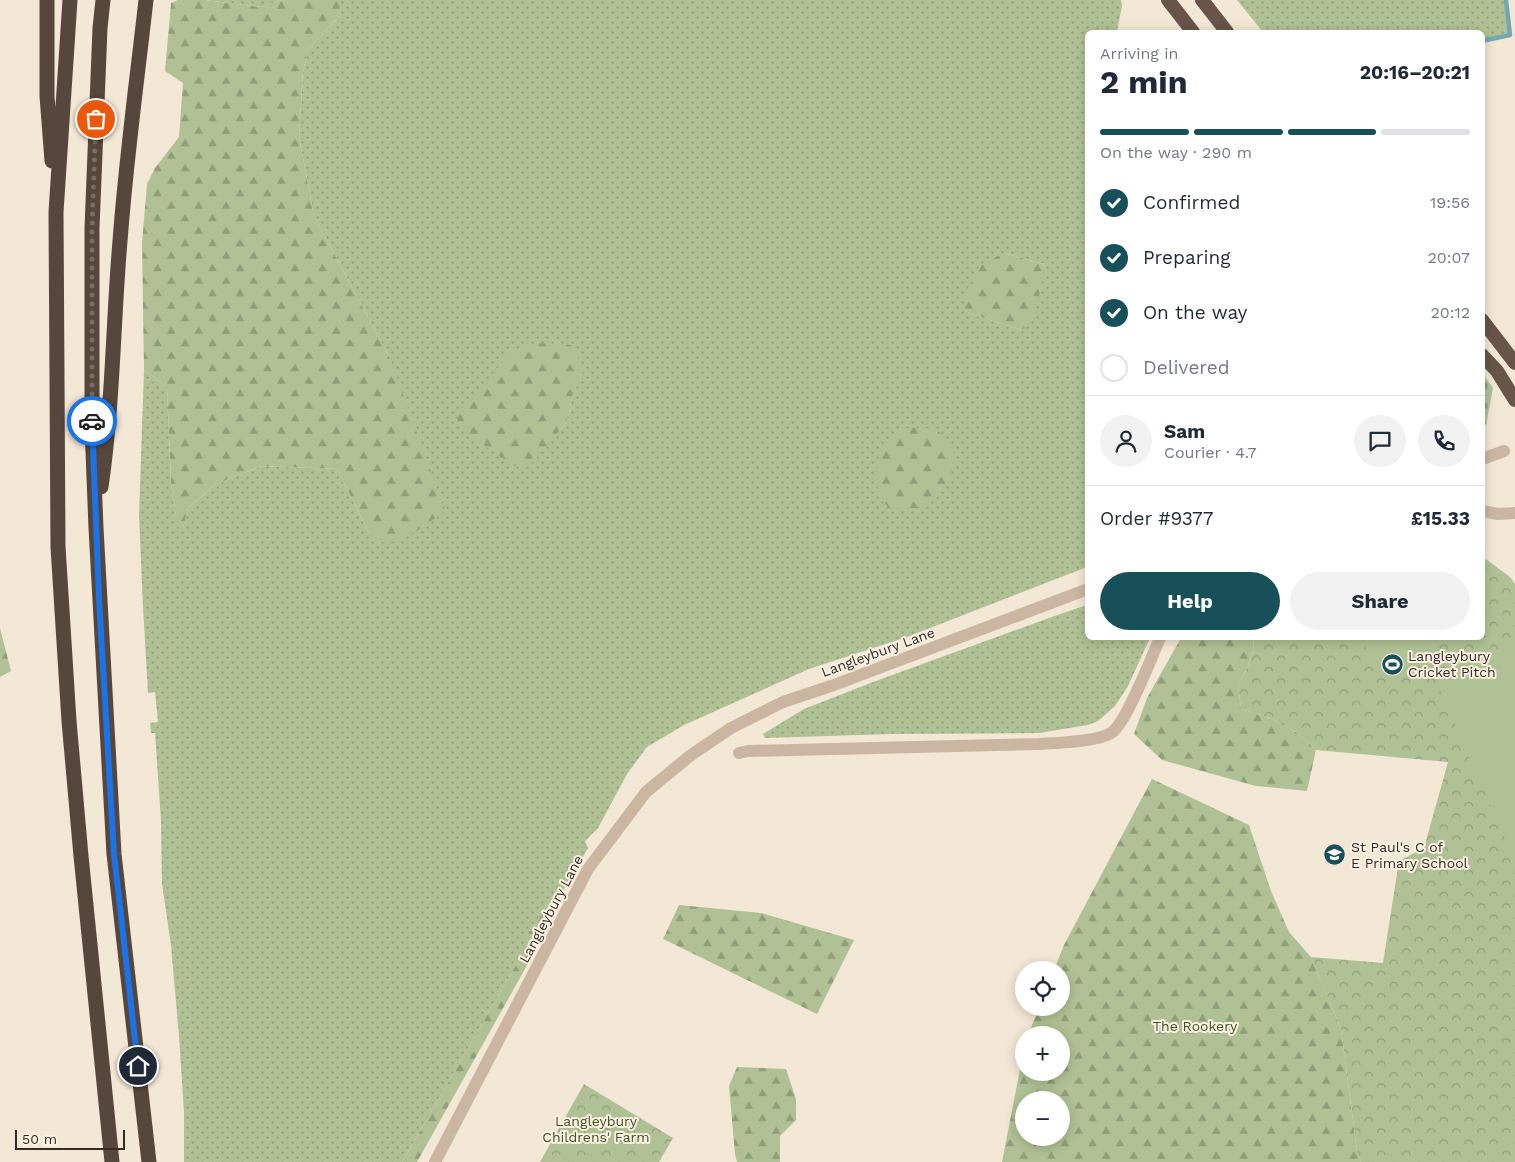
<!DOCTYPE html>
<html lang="en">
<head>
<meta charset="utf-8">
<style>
  body { margin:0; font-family:"Work Sans",sans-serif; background:#f2f2f3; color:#1f2937; height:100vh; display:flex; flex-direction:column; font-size:19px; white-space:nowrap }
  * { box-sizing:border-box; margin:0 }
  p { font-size:16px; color:#747a83 }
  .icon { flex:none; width:28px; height:28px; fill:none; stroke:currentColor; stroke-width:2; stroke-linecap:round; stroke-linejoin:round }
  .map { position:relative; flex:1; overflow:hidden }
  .drawer { position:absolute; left:1085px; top:30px; width:400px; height:610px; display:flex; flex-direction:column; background:#fff; border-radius:8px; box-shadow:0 2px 12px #0003 }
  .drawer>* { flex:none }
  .tools { position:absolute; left:1015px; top:961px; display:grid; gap:10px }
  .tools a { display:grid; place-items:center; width:55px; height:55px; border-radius:50%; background:#fff; box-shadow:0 2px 12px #0003; font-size:25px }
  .scale { position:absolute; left:15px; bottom:12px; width:110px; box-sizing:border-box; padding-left:5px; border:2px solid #352b25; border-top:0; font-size:14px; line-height:18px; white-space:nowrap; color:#352b25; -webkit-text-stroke:4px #faf1e2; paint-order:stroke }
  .pin { position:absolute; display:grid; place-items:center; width:42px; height:42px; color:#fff; margin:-21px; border:2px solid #fff; border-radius:50%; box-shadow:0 1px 5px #0007 }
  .courier { position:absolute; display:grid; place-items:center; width:50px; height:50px; margin:-25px; border:4px solid #1a73e8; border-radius:50%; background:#fff; color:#222; box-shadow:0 1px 6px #0007 }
  .summary em { font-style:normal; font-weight:700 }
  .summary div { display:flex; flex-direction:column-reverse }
  .summary { display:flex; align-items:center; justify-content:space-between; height:85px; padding:0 15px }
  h1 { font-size:32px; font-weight:700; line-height:38px }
  .bar { display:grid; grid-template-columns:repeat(4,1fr); gap:8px 5px; align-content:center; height:60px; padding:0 15px }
  .bar i { height:6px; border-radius:4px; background:#e0e1e3 }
  .bar .on { background:#185059 }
  .bar p { grid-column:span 4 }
  .line { display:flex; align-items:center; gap:12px; padding:0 15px; border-top:1px solid #e0e1e3 }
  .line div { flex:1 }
  .round { display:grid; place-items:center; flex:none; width:52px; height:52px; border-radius:26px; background:#f2f2f3 }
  ol { padding:0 15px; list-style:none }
  li { display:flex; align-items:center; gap:15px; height:55px }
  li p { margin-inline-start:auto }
  li .icon { padding:5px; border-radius:50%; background:#185059; color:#fff; stroke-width:4 }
  li:last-child { color:#747a83 }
  li i { width:28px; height:28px; border:2px solid #e0e1e3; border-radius:50% }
  .button { display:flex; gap:10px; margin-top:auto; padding:10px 15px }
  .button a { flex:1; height:58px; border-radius:30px; background:#185059; color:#fff; font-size:20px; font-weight:700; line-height:58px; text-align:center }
  .button a+a { background:#f2f2f3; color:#1f2937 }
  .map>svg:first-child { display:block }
  .grass { fill:url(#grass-dots); fill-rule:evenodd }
  .forest { fill:url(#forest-firs); fill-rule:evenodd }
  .cemetery { fill:url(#cemetery-stones) }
  .park { fill:url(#park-crowns) }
  .pitch { fill:#b0c295 }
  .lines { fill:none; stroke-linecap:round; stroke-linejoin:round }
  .stream { stroke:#73aab1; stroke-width:4.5 }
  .minor { stroke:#cbb7a1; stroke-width:12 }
  .tertiary { stroke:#cbb7a1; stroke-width:12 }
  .trunk { stroke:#685448; stroke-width:14 }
  .motorway { stroke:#57463b; stroke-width:15 }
  .done { stroke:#786d63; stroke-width:5; stroke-dasharray:0 9 }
  .route { stroke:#1a73e8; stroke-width:6 }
  .labels { text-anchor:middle; stroke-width:4; stroke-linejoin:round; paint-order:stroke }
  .street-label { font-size:14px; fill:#352b25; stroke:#faf1e2 }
  .poi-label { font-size:14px; fill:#352b25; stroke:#faf1e2; text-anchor:start }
  .park-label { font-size:14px; fill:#415527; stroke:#faf1e2 }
</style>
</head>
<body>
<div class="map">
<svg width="1515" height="1162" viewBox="0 0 1515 1162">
  <defs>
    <pattern id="grass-dots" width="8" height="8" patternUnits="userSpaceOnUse" patternTransform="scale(1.25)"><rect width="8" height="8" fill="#b0c295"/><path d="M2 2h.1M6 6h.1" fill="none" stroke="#909e79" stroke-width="1.8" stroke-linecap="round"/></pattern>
    <pattern id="forest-firs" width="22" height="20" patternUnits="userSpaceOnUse" patternTransform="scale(1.25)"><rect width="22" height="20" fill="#b0c295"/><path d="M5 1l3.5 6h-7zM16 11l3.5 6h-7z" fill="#909e79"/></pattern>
    <pattern id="cemetery-stones" width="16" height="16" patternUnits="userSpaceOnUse" patternTransform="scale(1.25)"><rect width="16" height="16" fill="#b0c295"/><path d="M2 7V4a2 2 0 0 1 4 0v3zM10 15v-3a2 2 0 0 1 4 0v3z" fill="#909e79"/></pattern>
    <pattern id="park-crowns" width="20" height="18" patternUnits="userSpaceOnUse" patternTransform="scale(1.25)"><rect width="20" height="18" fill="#b0c295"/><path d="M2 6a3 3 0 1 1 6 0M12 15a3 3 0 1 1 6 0" fill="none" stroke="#909e79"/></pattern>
  </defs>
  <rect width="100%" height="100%" fill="#f3e7d6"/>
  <path class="grass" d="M205 0H282L261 7Z
    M340 0H1121L1122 6 1117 31 1118 32H1088L1087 567 907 637 809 669 684 725 647 747 627 774 598 828 585 841 588 848 559 898 554 904 546 905 526 939 519 960 402 1162H184V1112L179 1036 171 945 162 884 161 821 155 733H151L150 723 158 722 155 692 148 693 143 607 139 516 144 370 167 387 171 484 176 516 183 527 188 508 216 484 261 466 337 469 369 533 390 358 314 216 299 137 303 73 308 49 340 16ZM1003 253 1044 264 1021 330C1003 323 983 319 965 311ZM584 369 573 393 567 422 550 441Z
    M1237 0H1506L1510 35 1483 41 1482 32H1263Z
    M1087 605 1088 638H1150L1128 686 1115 706 1098 721 1088 725 1039 733 891 734 765 738 763 734 804 709 873 682 1063 613Z"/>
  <path class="forest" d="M178 0H205L261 7 282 0H340V16L308 49 303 73 299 137 314 216 390 358 445 511 417 531 386 544 369 533 337 469 261 466 216 484 188 508 183 528 176 516 171 484 167 387 144 370 142 243 147 184 155 168 179 137 183 83 165 71 171 3Z
    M1003 253 1044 264 1041 288 1030 325 1021 330C1003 323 983 319 965 311L964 294 982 265Z
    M538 343 571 345 584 369 573 393 567 422 531 464 514 466 463 431 457 423 460 412 513 350Z
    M901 428H934L948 439 954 455 950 480 932 502 915 508 890 509 881 499 875 477 882 446Z
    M0 628 11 671 0 677Z
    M1181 638H1254L1253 651 1248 666 1238 685 1241 709 1270 718 1296 732 1316 750 1307 791 1256 786 1162 760 1134 734 1147 698Z
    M1152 779 1249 825 1271 891 1289 932 1311 957 1341 1029 1357 1151 1361 1162H1002L1024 1049V1072H1061V1035H1028L1039 1008H1061V970H1054L1064 945ZM1024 1100H1061V1138H1024Z
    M554 904V914L530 960 417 1162H402L519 960 525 939 546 905Z
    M679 905 761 913 854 940 817 1014 663 939Z
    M737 1067 786 1069 796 1099V1120L780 1136V1162H737L735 1154 729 1086Z"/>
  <path class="cemetery" d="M1483 374 1493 388 1486 425 1483 423Z"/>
  <path class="park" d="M1483 557 1510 577 1515 584V1162H1361L1357 1151 1341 1029 1311 957 1383 963 1399 861 1424 848 1448 762 1316 750 1296 732 1270 718 1241 709 1238 685 1248 666 1253 651 1254 638H1482Z
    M584 1084 673 1138 659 1162H540Z"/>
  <path class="pitch" d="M1361 638H1434L1440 650 1380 678Z
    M1515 642V853L1512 854 1434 677Z"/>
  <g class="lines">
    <path class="stream" d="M1482 41 1510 35 1506 0"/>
    <path class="minor" d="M1482 459 1504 451
      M739 753 748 751 1039 744C1055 743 1097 742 1111 733 1126 724 1152 656 1160 638"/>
    <path class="tertiary" d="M1482 511 1498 514 1515 513
      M435 1162 588 869 646 792 691 755 731 728 783 702 834 685 1088 589"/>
    <path class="trunk" d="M1168 0 1193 32
      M1202 0 1227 32
      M1482 320 1515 363
      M1482 355 1497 371 1515 400"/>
    <path class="motorway" d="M47 0V96L52 161
      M70 0 56 212 58 547 69 721 81 856 112 1162
      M103 0 100 28 92 228V426L96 528 114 854 149 1162
      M101 487C113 405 113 323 120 241 126 160 137 80 146 0"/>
  </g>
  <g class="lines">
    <path class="done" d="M92 421V228L96 119"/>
    <path class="route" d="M92 421 99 598 114 854 138 1066"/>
  </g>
  <defs>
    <symbol id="stadium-disc" viewBox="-11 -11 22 22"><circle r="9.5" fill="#185059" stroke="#faf1e2"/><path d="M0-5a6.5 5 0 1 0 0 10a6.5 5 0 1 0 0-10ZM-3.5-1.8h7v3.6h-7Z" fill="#fff"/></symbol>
    <symbol id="school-disc" viewBox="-11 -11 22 22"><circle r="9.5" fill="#185059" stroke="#faf1e2"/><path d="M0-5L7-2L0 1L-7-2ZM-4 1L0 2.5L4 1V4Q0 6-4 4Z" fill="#fff"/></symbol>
  </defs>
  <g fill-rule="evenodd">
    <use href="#stadium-disc" x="1380" y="652" width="25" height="25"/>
    <use href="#school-disc" x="1322" y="842" width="25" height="25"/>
  </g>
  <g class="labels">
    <g class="street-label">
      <text transform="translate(878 652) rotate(-20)" y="5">Langleybury Lane</text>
      <text transform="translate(551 909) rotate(-62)" y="5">Langleybury Lane</text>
    </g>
    <g class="poi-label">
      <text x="1408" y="661">Langleybury<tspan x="1408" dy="16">Cricket Pitch</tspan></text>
      <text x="1351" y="852">St Paul's C of<tspan x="1351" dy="16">E Primary School</tspan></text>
    </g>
    <g class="park-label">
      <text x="1195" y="1031">The Rookery</text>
      <text x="596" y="1126">Langleybury<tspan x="596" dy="16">Childrens' Farm</tspan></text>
    </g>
  </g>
</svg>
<div class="tools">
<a><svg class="icon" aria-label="locate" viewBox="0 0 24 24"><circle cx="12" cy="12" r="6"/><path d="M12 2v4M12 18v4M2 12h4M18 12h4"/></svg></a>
<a>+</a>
<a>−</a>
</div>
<div class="scale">50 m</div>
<div class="pin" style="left:96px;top:119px;background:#ea580c"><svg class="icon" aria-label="bag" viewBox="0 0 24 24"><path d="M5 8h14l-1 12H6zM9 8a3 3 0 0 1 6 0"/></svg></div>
<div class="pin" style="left:138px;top:1066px;background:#1f2937"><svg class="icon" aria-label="home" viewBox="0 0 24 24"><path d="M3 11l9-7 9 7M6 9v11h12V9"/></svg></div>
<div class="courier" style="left:92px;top:421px"><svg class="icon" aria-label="car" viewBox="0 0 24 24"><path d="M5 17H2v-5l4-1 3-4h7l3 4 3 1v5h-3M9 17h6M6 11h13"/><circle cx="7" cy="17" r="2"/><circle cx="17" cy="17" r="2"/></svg></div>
<section class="drawer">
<div class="summary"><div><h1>2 min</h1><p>Arriving in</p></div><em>20:16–20:21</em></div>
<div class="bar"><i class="on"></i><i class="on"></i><i class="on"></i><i></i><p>On the way · 290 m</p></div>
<ol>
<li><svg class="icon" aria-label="check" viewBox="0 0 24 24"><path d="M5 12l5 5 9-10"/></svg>Confirmed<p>19:56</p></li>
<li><svg class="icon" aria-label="check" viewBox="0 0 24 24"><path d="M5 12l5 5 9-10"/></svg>Preparing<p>20:07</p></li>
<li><svg class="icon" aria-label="check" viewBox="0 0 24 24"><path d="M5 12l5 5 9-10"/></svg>On the way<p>20:12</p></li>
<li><i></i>Delivered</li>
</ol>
<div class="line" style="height:90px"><a class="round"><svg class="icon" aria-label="person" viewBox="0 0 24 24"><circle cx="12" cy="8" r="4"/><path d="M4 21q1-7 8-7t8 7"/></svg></a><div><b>Sam</b><p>Courier · 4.7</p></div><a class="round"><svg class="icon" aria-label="chat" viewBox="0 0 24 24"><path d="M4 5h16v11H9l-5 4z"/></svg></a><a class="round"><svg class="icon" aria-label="phone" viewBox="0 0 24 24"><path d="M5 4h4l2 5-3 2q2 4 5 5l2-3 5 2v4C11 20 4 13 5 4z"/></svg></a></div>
<div class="line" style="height:65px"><div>Order #9377</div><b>£15.33</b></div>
<div class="button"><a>Help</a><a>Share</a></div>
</section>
</div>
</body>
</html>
